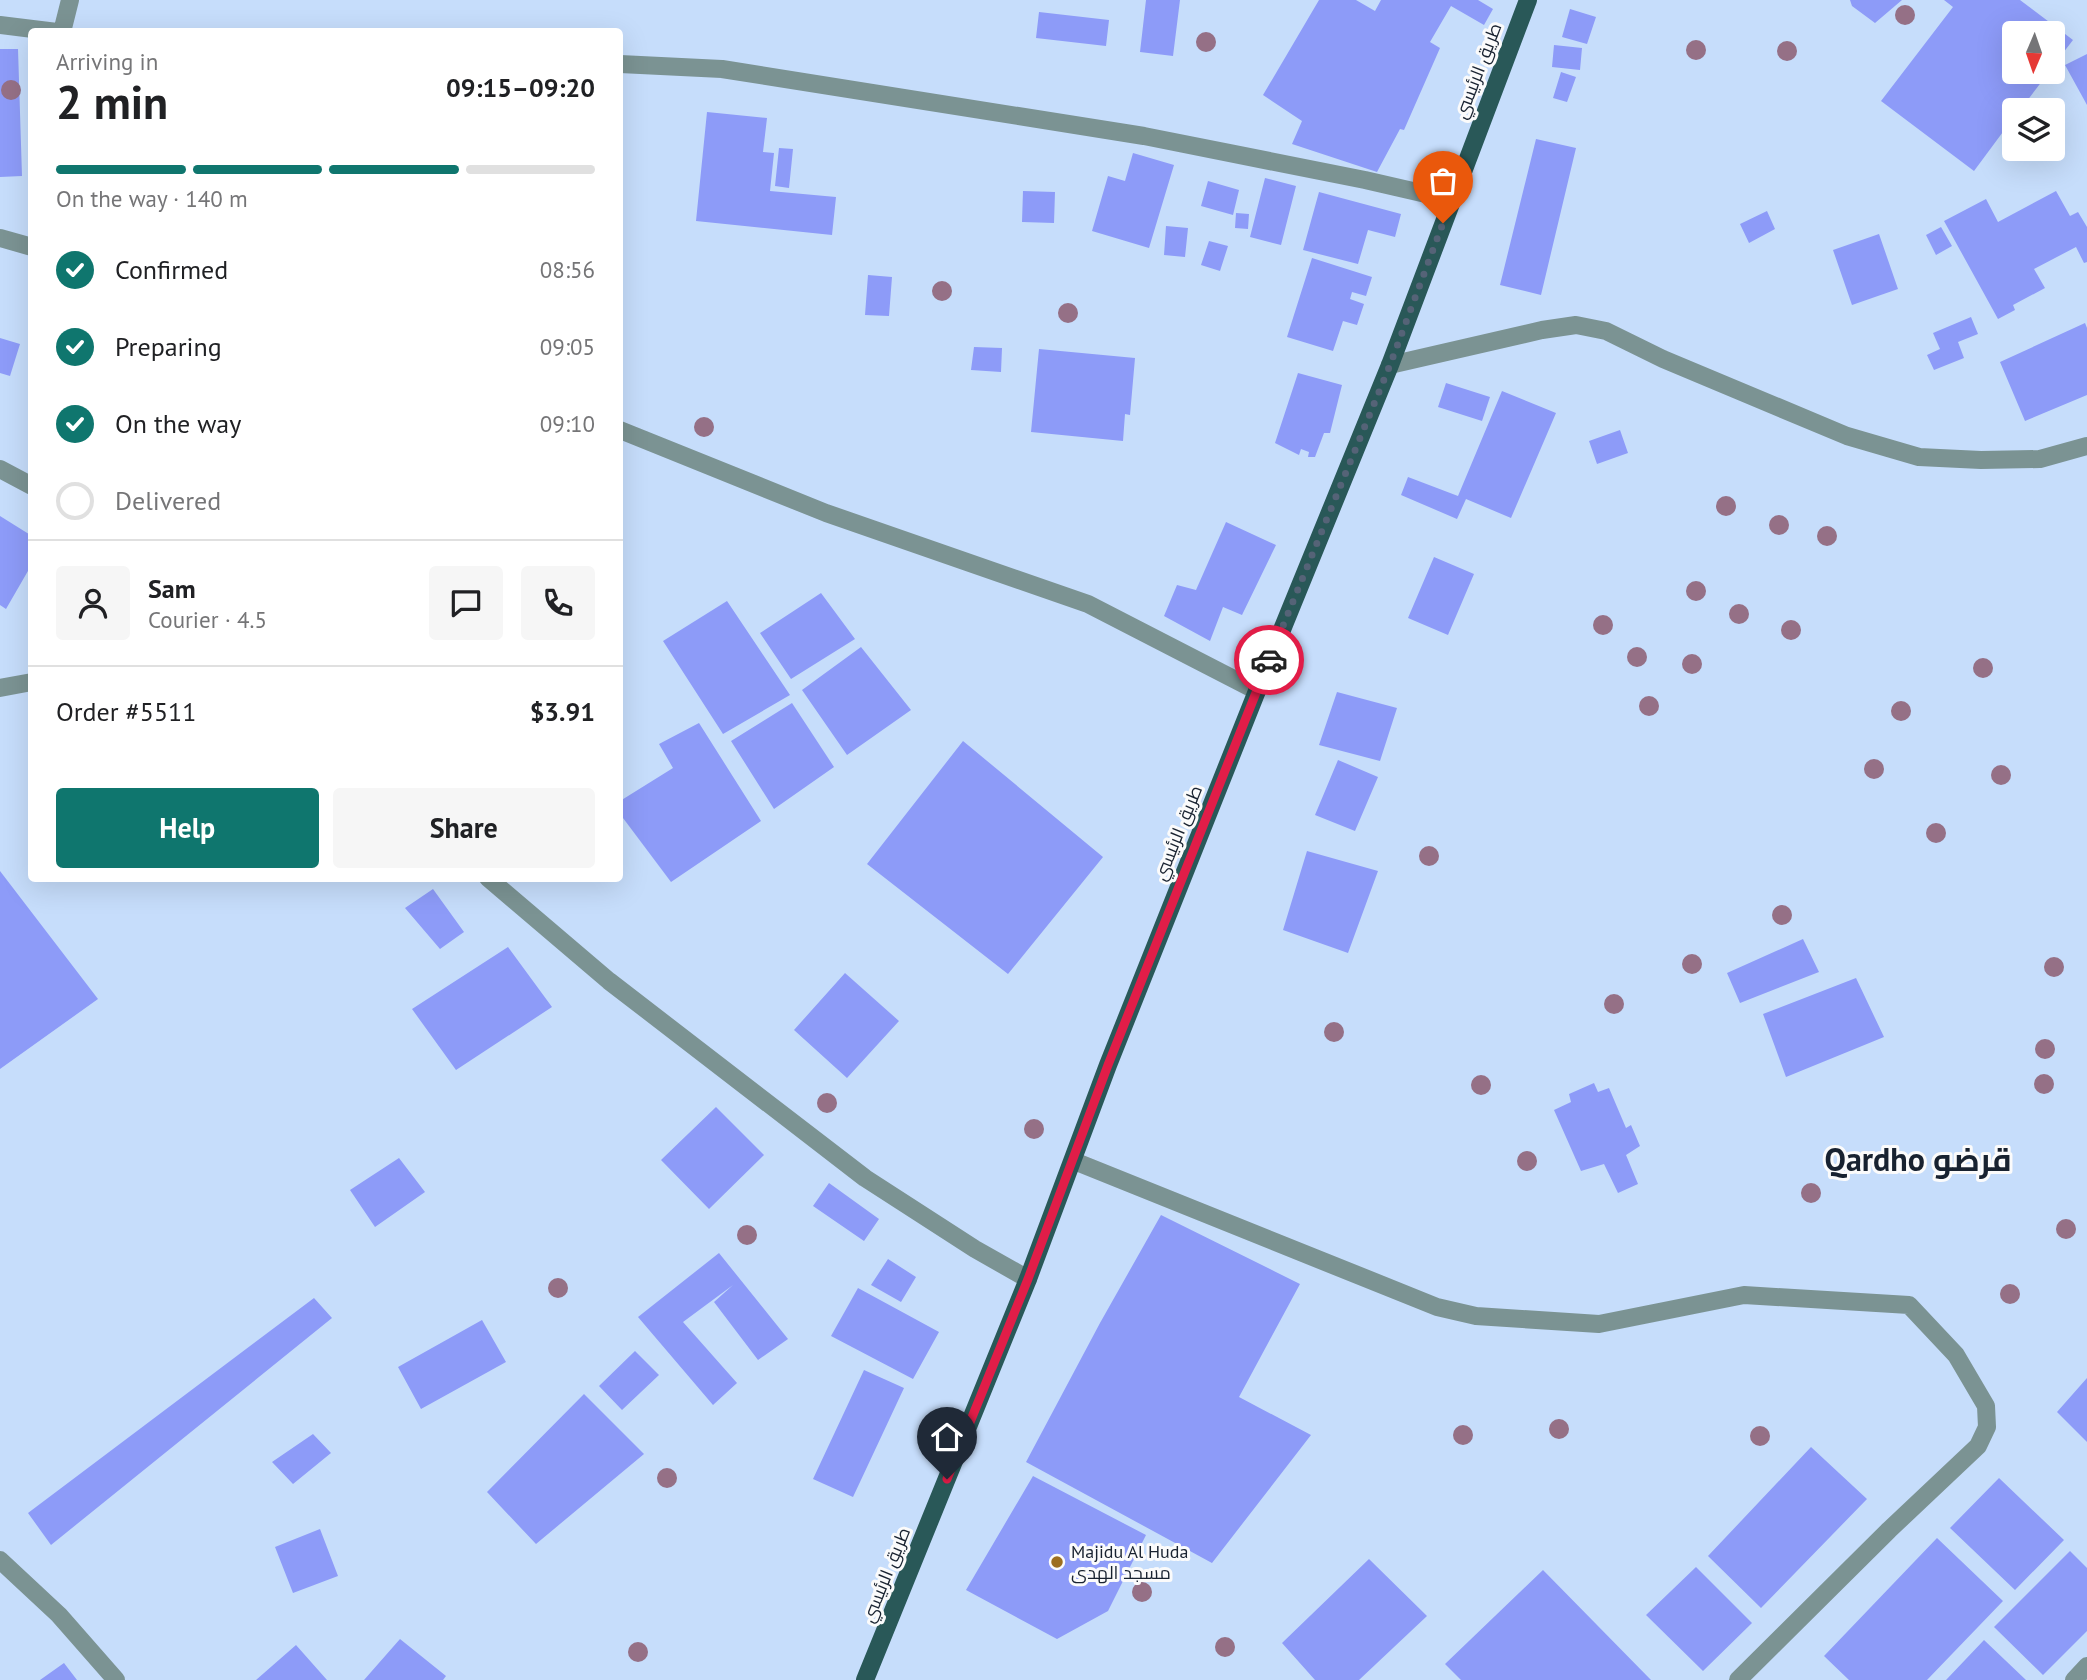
<!DOCTYPE html>
<html lang="en">
<head>
<meta charset="utf-8">
<style>
  body { margin:0; font-family:"PT Sans",Cairo,sans-serif; background:#f6f6f6; color:#202124; height:100vh; display:flex; flex-direction:column; font-size:26px; white-space:nowrap }
  * { box-sizing:border-box; margin:0 }
  p { font-size:23px; color:#757577 }
  .icon { flex:none; width:38px; height:38px; fill:none; stroke:currentColor; stroke-width:2; stroke-linecap:round; stroke-linejoin:round }
  .map { position:relative; flex:1; overflow:hidden }
  .details { position:absolute; left:28px; top:28px; width:595px; height:854px; display:flex; flex-direction:column; background:#fff; border-radius:7px; box-shadow:0 7px 28px #0002 }
  .details>* { flex:none }
  .needle { width:46px; rotate:182deg }
  .buttons { position:absolute; left:2002px; top:21px; display:grid; gap:14px }
  .buttons a { display:grid; place-items:center; width:63px; height:63px; border-radius:7px; background:#fff; box-shadow:0 7px 28px #0002; font-size:35px }
  .pin { position:absolute; display:grid; place-items:center; width:60px; height:60px; color:#fff; margin:-72px -30px; border-radius:50% 50% 50% 0; rotate:-45deg; box-shadow:0 0 7px #0007 }
  .pin .icon { rotate:45deg }
  .courier { position:absolute; display:grid; place-items:center; width:70px; height:70px; margin:-35px; border:5px solid #e11d48; border-radius:50%; background:#fff; color:#222; box-shadow:0 2px 9px #0007 }
  .summary em { font-style:normal; font-weight:700 }
  .summary div { display:flex; flex-direction:column-reverse }
  .summary { display:flex; align-items:center; justify-content:space-between; height:119px; padding:0 28px }
  h1 { font-size:46px; font-weight:700; line-height:52px }
  .bar { display:grid; grid-template-columns:repeat(4,1fr); gap:10px 7px; align-content:center; height:84px; padding:0 28px }
  .bar i { height:9px; border-radius:5px; background:#e0e0e0 }
  .bar .selected { background:#0f766e }
  .bar p { grid-column:span 4 }
  .line { display:flex; align-items:center; gap:18px; padding:0 28px; border-top:2px solid #e0e0e0 }
  .line div { flex:1 }
  .round { display:grid; place-items:center; flex:none; width:74px; height:74px; border-radius:7px; background:#f6f6f6 }
  ol { padding:0 28px; list-style:none }
  li { display:flex; align-items:center; gap:21px; height:77px }
  li p { margin-inline-start:auto }
  li .icon { padding:7px; border-radius:50%; background:#0f766e; color:#fff; stroke-width:4 }
  li:last-child { color:#757577 }
  li i { width:38px; height:38px; border:4px solid #e0e0e0; border-radius:50% }
  .action { display:flex; gap:14px; margin-top:auto; padding:14px 28px }
  .action a { flex:1; height:80px; border-radius:7px; background:#0f766e; color:#fff; font-size:28px; font-weight:700; line-height:80px; text-align:center }
  .action a+a { background:#f6f6f6; color:#202124 }
  .map>svg:first-child { display:block }
  .building { fill:#8d9bf8 }
  .lines { fill:none; stroke-linecap:round; stroke-linejoin:round }
  .minor { stroke:#7b9393; stroke-width:18 }
  .major { stroke:#295858; stroke-width:18 }
  .tree { fill:#957086 }
  .done { stroke:#556377; stroke-width:7; stroke-dasharray:0 12.6 }
  .route { stroke:#e11d48; stroke-width:9 }
  .poi-dot { fill:#9c6e1f; stroke:#fbfbfb; stroke-width:2.5 }
  .labels { text-anchor:middle; stroke-width:6; stroke-linejoin:round; paint-order:stroke }
  .street-label { font-size:18px; fill:#182230; stroke:#fbfbfb }
  .poi-label { font-size:18px; fill:#182230; stroke:#fbfbfb; text-anchor:start }
  .town-label { font-size:32px; font-weight:bold; fill:#182230; stroke:#fbfbfb }
</style>
</head>
<body>
<div class="map">
<svg width="2087" height="1680" viewBox="0 0 2087 1680">
  <rect width="100%" height="100%" fill="#c6ddfb"/>
  <path class="building" d="M1146 0H1180L1173 56 1140 52Z
    M1319 0H1356L1375 11 1381 0H1478L1493 9 1484 25 1451 6 1430 42 1440 48 1404 130 1400 129 1377 172 1292 144 1302 121 1263 95Z
    M1850 0H1902L1875 23 1852 6Z
    M1944 0H2020L2073 40 2053 66V33H2014V72H2049L2020 110H2014V117L1974 171 1881 101 1953 7Z
    M1570 9 1596 17 1587 44 1562 37Z
    M1039 12 1109 20 1106 46 1036 38Z
    M1554 45 1582 48 1580 70 1552 67Z
    M0 49H18L22 176 0 177Z
    M2087 54V105L2065 65Z
    M1561 72 1576 77 1567 102 1553 98Z
    M707 112 767 118 763 152 774 153 770 191 836 197 832 235 696 221Z
    M1536 139 1576 148 1541 295 1500 285Z
    M779 148 793 149 789 188 775 186Z
    M1133 153 1174 165 1149 248 1092 231 1108 176 1125 181Z
    M1265 178 1296 186 1281 245 1250 237Z
    M1208 181 1239 190 1233 215 1201 206Z
    M1023 191 1055 192 1054 223 1022 222Z
    M2056 191 2070 216 2078 212 2087 227V262L2084 263 2076 247 2034 269 2045 288 2013 305 2015 310 1998 319 1944 221 1986 199 1998 222Z
    M1319 192 1401 214 1395 237 1368 230 1358 264 1303 250Z
    M1767 211 1775 229 1749 243 1740 224Z
    M1236 213 1249 214 1248 229 1235 228Z
    M1166 226 1188 228 1185 257 1164 255Z
    M1941 227 1952 246 1936 255 1926 235Z
    M1879 234 1898 289 1852 305 1833 250Z
    M1209 241 1228 246 1220 271 1201 265Z
    M1312 258 1372 277 1366 296 1352 292 1350 299 1364 304 1357 325 1343 321 1333 351 1287 337Z
    M868 275 892 277 889 316 865 315Z
    M620 277H623L622 315H620Z
    M1971 317 1978 334 1958 342 1964 358 1934 370 1927 355 1940 349 1933 333Z
    M2085 323 2087 328V395L2025 421 2000 362Z
    M0 338 20 344 10 376 0 373Z
    M974 347 1002 348 1001 372 971 370Z
    M1039 349 1135 358 1130 415 1125 414 1123 441 1031 432Z
    M1298 373 1342 385 1330 433H1324L1315 457H1308L1309 452 1301 449 1299 455 1275 443Z
    M1446 383 1490 397 1482 421 1438 407Z
    M1502 391 1556 413 1511 518 1466 499 1457 519 1401 495 1408 477 1458 496Z
    M1620 430 1628 453 1597 464 1589 441Z
    M0 516 32 536V564L6 609 0 605Z
    M1226 522 1276 545 1242 615 1223 607 1210 641 1164 616 1177 585 1196 590Z
    M1434 557 1474 574 1448 635 1408 618Z
    M821 593 855 639 791 679 760 633Z
    M727 601 790 695 723 734 663 641Z
    M861 647 911 710 847 755 802 690Z
    M1337 692 1397 708 1380 761 1319 745Z
    M792 703 834 767 774 809 731 741Z
    M699 723 761 821 671 882 620 814V801L673 768 659 744Z
    M963 741 1103 857 1008 974 867 864Z
    M1338 760 1378 777 1355 831 1315 815Z
    M1307 851 1378 871 1348 953 1283 930Z
    M0 871 98 999 0 1069Z
    M433 889 464 932 440 949 405 908Z
    M1803 939 1819 972 1740 1003 1727 973Z
    M508 947 552 1007 456 1070 412 1009Z
    M845 973 899 1021 847 1078 794 1030Z
    M1856 978 1884 1037 1786 1077 1763 1014Z
    M1594 1083 1598 1092 1609 1088 1626 1128 1631 1125 1640 1146 1626 1155 1638 1184 1618 1193 1604 1164 1581 1171 1554 1110 1571 1102 1569 1094Z
    M716 1107 764 1155 709 1209 661 1160Z
    M399 1158 425 1192 375 1227 350 1190Z
    M829 1183 879 1219 864 1241 813 1206Z
    M1161 1215 1300 1284 1239 1397 1311 1435 1212 1563 1026 1462 1100 1323Z
    M719 1253 788 1339 758 1360 714 1302 733 1285 683 1322 737 1383 713 1405 638 1317Z
    M888 1259 916 1277 901 1302 871 1285Z
    M858 1288 939 1332 913 1379 831 1336Z
    M314 1298 332 1318 51 1545 28 1513Z
    M482 1320 506 1362 421 1409 398 1367Z
    M635 1351 659 1375 622 1410 599 1386Z
    M864 1370 904 1388 853 1497 813 1479Z
    M2087 1378V1442L2057 1412Z
    M584 1394 644 1454 536 1544 487 1492Z
    M313 1434 331 1453 293 1484 272 1462Z
    M1811 1447 1867 1499 1761 1608 1708 1556Z
    M1033 1476 1146 1535 1108 1611 1057 1639 966 1590Z
    M1999 1478 2064 1540 2015 1590 1950 1528Z
    M320 1529 338 1576 293 1593 275 1547Z
    M1937 1538 2003 1601 1927 1680H1849L1824 1656Z
    M2070 1551 2087 1568V1631L2043 1675 1994 1627Z
    M1369 1559 1427 1616 1359 1680H1315L1282 1643Z
    M1696 1567 1752 1623 1703 1671 1646 1615Z
    M1543 1570 1651 1680H1461L1445 1664Z
    M400 1639 446 1676 443 1680H364Z
    M1984 1640 2026 1680H1946Z
    M296 1645 327 1680H256Z
    M64 1663 77 1680H40Z"/>
  <g class="lines">
    <path class="minor" d="M0 25 57 32
      M62 32 70 0
      M620 64 722 69 1144 136 1365 180 1452 200
      M0 238 32 247
      M1390 365 1542 330 1576 325 1606 331 1663 359 1847 436 1919 457 1981 460 2040 459 2087 446
      M620 430 826 513 1088 604 1257 691
      M0 469 32 486
      M0 688 32 682
      M488 878 609 981 865 1178 975 1249 1028 1279
      M1074 1161 1437 1307 1476 1316 1599 1324 1744 1295 1909 1305 1956 1355 1986 1406 1987 1427 1978 1446 1889 1530 1738 1680
      M0 1560 59 1615 116 1680
      M2074 1680 2087 1666"/>
    <path class="major" d="M865 1680 1028 1279 1108 1065 1257 691 1390 365 1528 0"/>
  </g>
  <g class="tree">
    <circle cx="1905" cy="15" r="10"/>
    <circle cx="1206" cy="42" r="10"/>
    <circle cx="1696" cy="50" r="10"/>
    <circle cx="1787" cy="51" r="10"/>
    <circle cx="11" cy="90" r="10"/>
    <circle cx="942" cy="291" r="10"/>
    <circle cx="1068" cy="313" r="10"/>
    <circle cx="704" cy="427" r="10"/>
    <circle cx="1726" cy="506" r="10"/>
    <circle cx="1779" cy="525" r="10"/>
    <circle cx="1827" cy="536" r="10"/>
    <circle cx="1696" cy="591" r="10"/>
    <circle cx="1739" cy="614" r="10"/>
    <circle cx="1603" cy="625" r="10"/>
    <circle cx="1791" cy="630" r="10"/>
    <circle cx="1637" cy="657" r="10"/>
    <circle cx="1692" cy="664" r="10"/>
    <circle cx="1983" cy="668" r="10"/>
    <circle cx="1649" cy="706" r="10"/>
    <circle cx="1901" cy="711" r="10"/>
    <circle cx="1874" cy="769" r="10"/>
    <circle cx="2001" cy="775" r="10"/>
    <circle cx="1936" cy="833" r="10"/>
    <circle cx="1429" cy="856" r="10"/>
    <circle cx="1782" cy="915" r="10"/>
    <circle cx="1692" cy="964" r="10"/>
    <circle cx="2054" cy="967" r="10"/>
    <circle cx="1614" cy="1004" r="10"/>
    <circle cx="1334" cy="1032" r="10"/>
    <circle cx="2045" cy="1049" r="10"/>
    <circle cx="2044" cy="1084" r="10"/>
    <circle cx="1481" cy="1085" r="10"/>
    <circle cx="827" cy="1103" r="10"/>
    <circle cx="1034" cy="1129" r="10"/>
    <circle cx="1527" cy="1161" r="10"/>
    <circle cx="1811" cy="1193" r="10"/>
    <circle cx="2066" cy="1229" r="10"/>
    <circle cx="747" cy="1235" r="10"/>
    <circle cx="558" cy="1288" r="10"/>
    <circle cx="2010" cy="1294" r="10"/>
    <circle cx="1559" cy="1429" r="10"/>
    <circle cx="1463" cy="1435" r="10"/>
    <circle cx="1760" cy="1436" r="10"/>
    <circle cx="667" cy="1478" r="10"/>
    <circle cx="1142" cy="1592" r="10"/>
    <circle cx="1225" cy="1647" r="10"/>
    <circle cx="638" cy="1652" r="10"/>
  </g>
  <g class="lines">
    <path class="done" d="M1269 660 1390 365 1443 223"/>
    <path class="route" d="M947 1479 1028 1279 1108 1065 1269 660"/>
  </g>
  <circle class="poi-dot" cx="1057" cy="1562" r="7"/>
  <g class="labels">
    <g class="street-label">
      <text transform="translate(1478 71) rotate(-69)" y="6">طريق الرئيسي</text>
      <text transform="translate(1178 833) rotate(-68)" y="6">طريق الرئيسي</text>
      <text transform="translate(886 1575) rotate(-68)" y="6">طريق الرئيسي</text>
    </g>
    <g class="poi-label">
      <text x="1071" y="1558">Majidu Al Huda<tspan x="1071" dy="21">مسجد الهدى</tspan></text>
    </g>
    <g class="town-label">
      <text x="1918" y="1171">Qardho قرضو</text>
    </g>
  </g>
</svg>
<div class="buttons">
<a><svg class="needle" viewBox="-14 -14 28 28"><path d="M0-13l5 13h-10z" fill="#e53935"/><path d="M0 13l5-13h-10z" fill="#757577"/></svg></a>
<a><svg class="icon" aria-label="layers" viewBox="0 0 24 24"><path d="M12 4l9 5-9 5-9-5zM3 14l9 5 9-5"/></svg></a>
</div>
<div class="pin" style="left:1443px;top:223px;background:#ea580c"><svg class="icon" aria-label="bag" viewBox="0 0 24 24"><path d="M5 8h14l-1 12H6zM9 8a3 3 0 0 1 6 0"/></svg></div>
<div class="pin" style="left:947px;top:1479px;background:#1f2937"><svg class="icon" aria-label="home" viewBox="0 0 24 24"><path d="M3 11l9-7 9 7M6 9v11h12V9"/></svg></div>
<div class="courier" style="left:1269px;top:660px"><svg class="icon" aria-label="car" viewBox="0 0 24 24"><path d="M5 17H2v-5l4-1 3-4h7l3 4 3 1v5h-3M9 17h6M6 11h13"/><circle cx="7" cy="17" r="2"/><circle cx="17" cy="17" r="2"/></svg></div>
<section class="details">
<div class="summary"><div><h1>2 min</h1><p>Arriving in</p></div><em>09:15–09:20</em></div>
<div class="bar"><i class="selected"></i><i class="selected"></i><i class="selected"></i><i></i><p>On the way · 140 m</p></div>
<ol>
<li><svg class="icon" aria-label="check" viewBox="0 0 24 24"><path d="M5 12l5 5 9-10"/></svg>Confirmed<p>08:56</p></li>
<li><svg class="icon" aria-label="check" viewBox="0 0 24 24"><path d="M5 12l5 5 9-10"/></svg>Preparing<p>09:05</p></li>
<li><svg class="icon" aria-label="check" viewBox="0 0 24 24"><path d="M5 12l5 5 9-10"/></svg>On the way<p>09:10</p></li>
<li><i></i>Delivered</li>
</ol>
<div class="line" style="height:126px"><a class="round"><svg class="icon" aria-label="person" viewBox="0 0 24 24"><circle cx="12" cy="8" r="4"/><path d="M4 21q1-7 8-7t8 7"/></svg></a><div><b>Sam</b><p>Courier · 4.5</p></div><a class="round"><svg class="icon" aria-label="chat" viewBox="0 0 24 24"><path d="M4 5h16v11H9l-5 4z"/></svg></a><a class="round"><svg class="icon" aria-label="phone" viewBox="0 0 24 24"><path d="M5 4h4l2 5-3 2q2 4 5 5l2-3 5 2v4C11 20 4 13 5 4z"/></svg></a></div>
<div class="line" style="height:91px"><div>Order #5511</div><b>$3.91</b></div>
<div class="action"><a>Help</a><a>Share</a></div>
</section>
</div>
</body>
</html>
